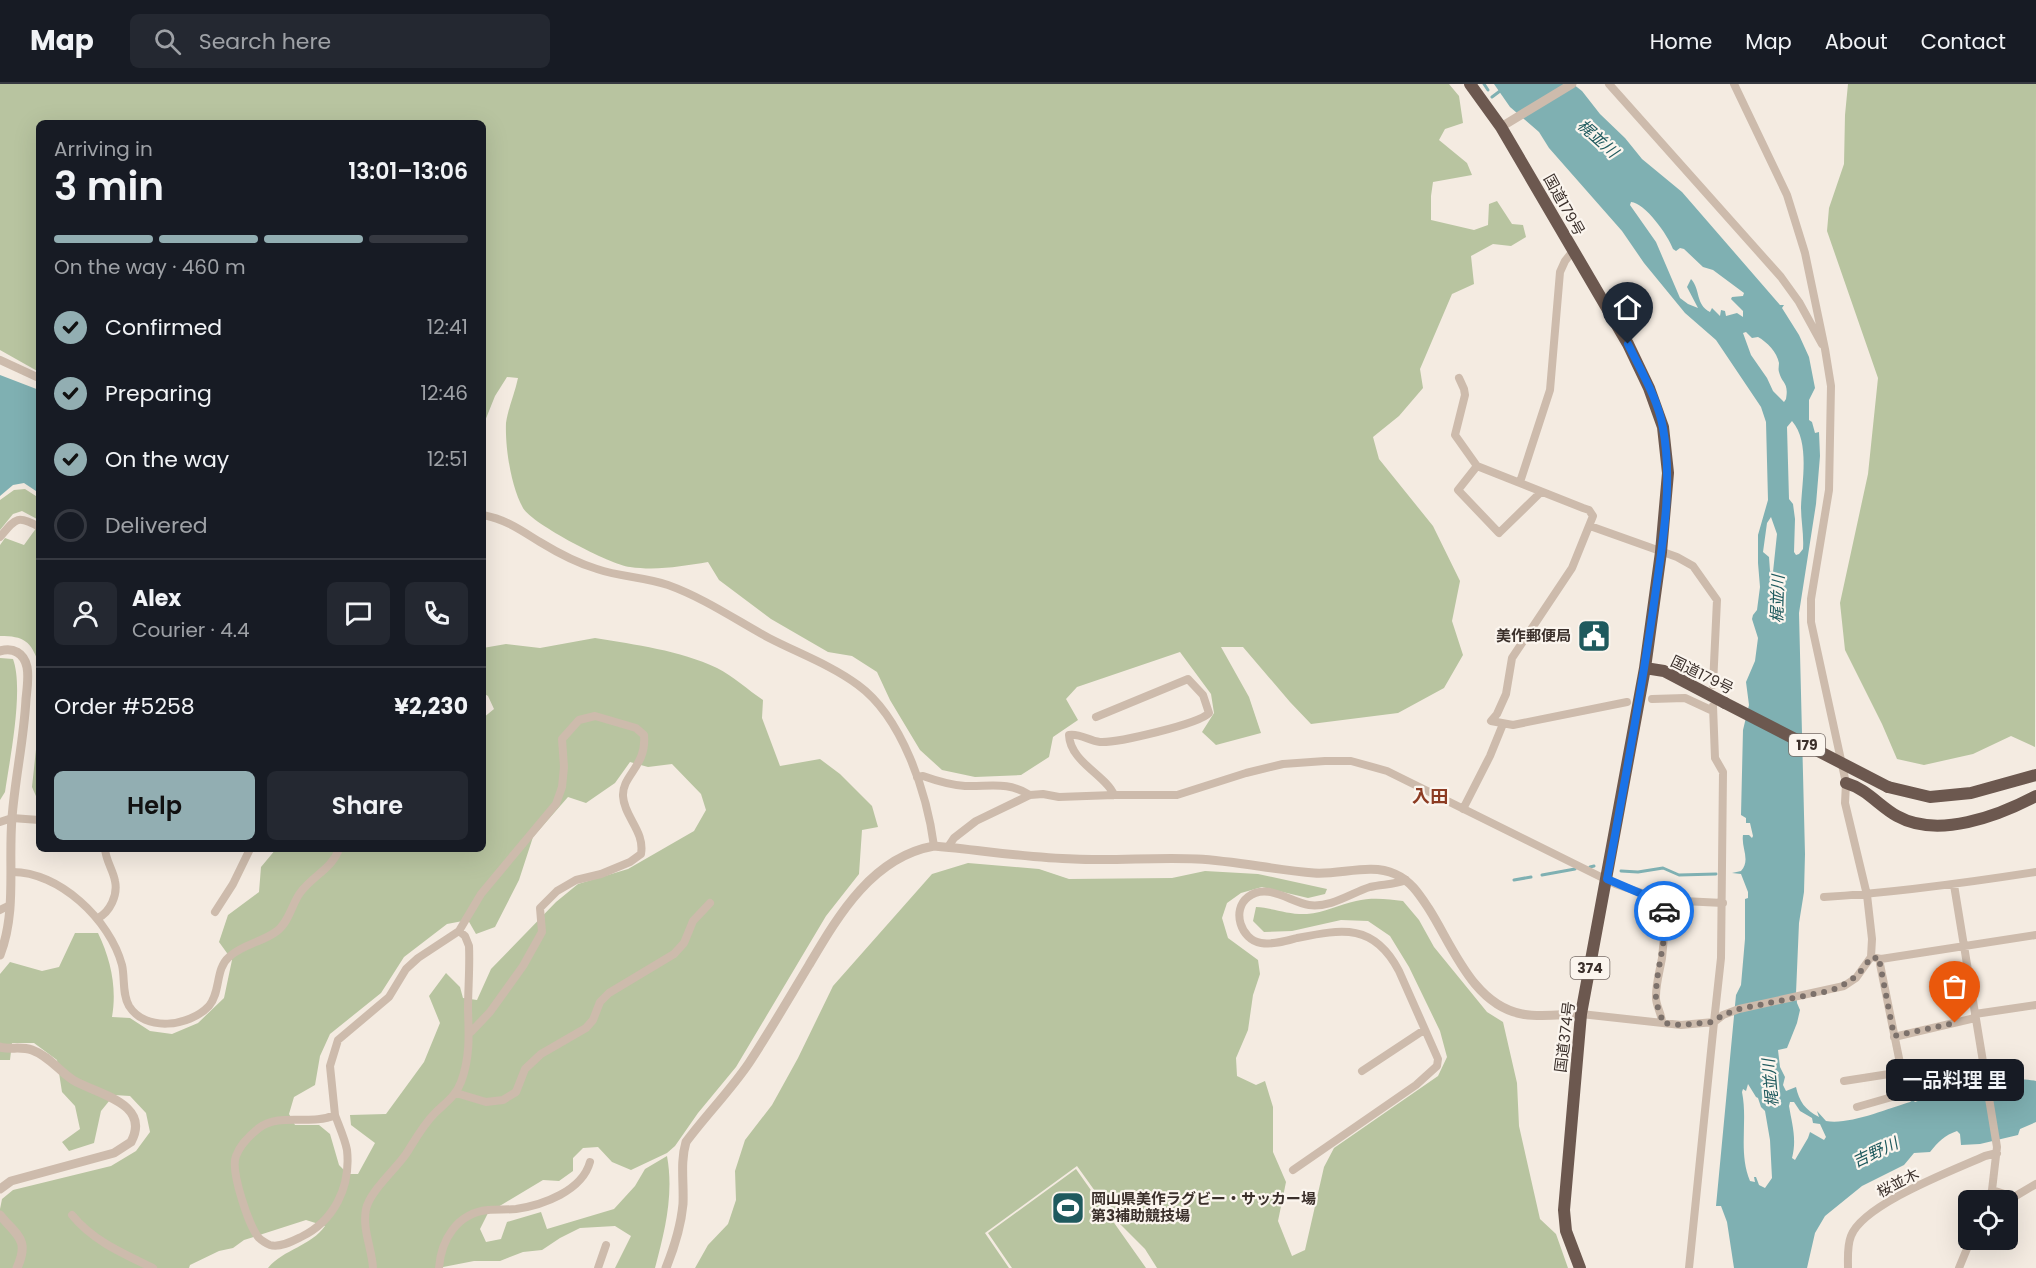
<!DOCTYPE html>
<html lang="en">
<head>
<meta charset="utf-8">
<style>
  body { margin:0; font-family:Poppins,"Noto Sans JP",sans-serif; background:#242831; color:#f1f3f6; height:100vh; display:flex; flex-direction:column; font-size:22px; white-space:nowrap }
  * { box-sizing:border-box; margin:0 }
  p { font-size:20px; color:#9ea1a6 }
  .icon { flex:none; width:33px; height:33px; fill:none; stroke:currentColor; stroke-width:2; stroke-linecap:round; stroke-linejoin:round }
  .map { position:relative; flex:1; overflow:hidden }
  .side { position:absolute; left:36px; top:36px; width:450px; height:732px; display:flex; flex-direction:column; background:#171b24; border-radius:9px; box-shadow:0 6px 24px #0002 }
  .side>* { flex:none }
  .controls { position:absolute; left:1958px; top:1106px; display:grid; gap:12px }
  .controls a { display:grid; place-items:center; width:60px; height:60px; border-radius:9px; background:#171b24; box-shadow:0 6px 24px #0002; font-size:30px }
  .pin { position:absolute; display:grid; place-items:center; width:51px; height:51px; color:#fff; margin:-62px -26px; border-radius:50% 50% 50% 0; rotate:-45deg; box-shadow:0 0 6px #0007 }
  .pin .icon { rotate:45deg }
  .courier { position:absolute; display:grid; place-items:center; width:60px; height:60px; margin:-30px; border:4px solid #1a73e8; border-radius:50%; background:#fff; color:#222; box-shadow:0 2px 8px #0007 }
  .bubble { position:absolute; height:42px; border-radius:9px; background:#171b24; box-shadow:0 6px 24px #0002; font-size:20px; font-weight:600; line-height:42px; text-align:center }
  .overview em { font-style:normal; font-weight:600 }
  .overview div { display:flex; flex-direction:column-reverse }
  .overview { display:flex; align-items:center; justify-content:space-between; height:102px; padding:0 18px }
  h1 { font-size:39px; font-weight:600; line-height:45px }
  .bar { display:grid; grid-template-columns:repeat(4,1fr); gap:9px 6px; align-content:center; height:72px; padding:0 18px }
  .bar i { height:8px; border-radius:4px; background:#363941 }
  .bar .active { background:#92aeb2 }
  .bar p { grid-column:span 4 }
  .line { display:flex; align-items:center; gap:15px; padding:0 18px; border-top:2px solid #363941 }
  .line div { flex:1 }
  .round { display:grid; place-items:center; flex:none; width:63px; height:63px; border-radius:9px; background:#242831 }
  ol { padding:0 18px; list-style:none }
  li { display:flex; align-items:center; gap:18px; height:66px }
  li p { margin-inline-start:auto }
  li .icon { padding:6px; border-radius:50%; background:#92aeb2; color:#111; stroke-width:4 }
  li:last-child { color:#9ea1a6 }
  li i { width:33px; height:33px; border:3px solid #363941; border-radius:50% }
  .button { display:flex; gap:12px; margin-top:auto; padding:12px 18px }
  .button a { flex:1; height:69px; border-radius:9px; background:#92aeb2; color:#111; font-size:24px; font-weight:600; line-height:69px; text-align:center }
  .button a+a { background:#242831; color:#f1f3f6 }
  header { display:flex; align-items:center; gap:36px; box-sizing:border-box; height:84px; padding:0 30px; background:#171b24; border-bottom:2px solid #363941 }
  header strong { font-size:28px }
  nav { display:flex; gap:33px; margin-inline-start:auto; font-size:21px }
  .search { width:420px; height:54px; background:#242831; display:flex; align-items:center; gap:15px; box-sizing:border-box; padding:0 21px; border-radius:9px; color:#9ea1a6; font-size:22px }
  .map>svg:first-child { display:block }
  .green { fill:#b8c4a0; fill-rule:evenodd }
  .water { fill:#7fb0b2; fill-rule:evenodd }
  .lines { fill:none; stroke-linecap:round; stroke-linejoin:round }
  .stream { stroke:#7fb0b2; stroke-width:3 }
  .minor { stroke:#cdbbac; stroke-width:8 }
  .tertiary { stroke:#cdbbac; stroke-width:9 }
  .trunk { stroke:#6c584f; stroke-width:12 }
  .trunk-bridge { stroke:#6c584f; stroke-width:12 }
  .done { stroke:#7c716b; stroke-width:6; stroke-dasharray:0 10.8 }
  .route { stroke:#1a73e8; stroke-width:8 }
  .labels { text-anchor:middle; stroke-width:4.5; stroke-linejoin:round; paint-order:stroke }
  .shield { fill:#fbf5ee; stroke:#756b66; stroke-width:1.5 }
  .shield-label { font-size:14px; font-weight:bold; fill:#3b302b }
  .street-label { font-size:15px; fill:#3b302b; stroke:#fbf5ee }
  .poi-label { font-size:15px; font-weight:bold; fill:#3b302b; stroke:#fbf5ee; text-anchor:end }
  .water-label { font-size:16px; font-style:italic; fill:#1f5a5e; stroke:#fbf5ee }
  .quarter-label { font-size:18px; font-weight:bold; fill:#8c3b22; stroke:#fbf5ee }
</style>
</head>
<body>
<header>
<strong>Map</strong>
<div class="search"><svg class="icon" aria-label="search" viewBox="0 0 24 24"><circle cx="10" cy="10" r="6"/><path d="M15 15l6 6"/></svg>Search here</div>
<nav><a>Home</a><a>Map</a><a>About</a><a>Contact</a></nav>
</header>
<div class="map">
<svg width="2036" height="1184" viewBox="0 0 2036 1184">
  <rect width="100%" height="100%" fill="#f4ebe1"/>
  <path class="green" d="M0 0H1449L1459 12 1463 39 1445 45 1439 56 1467 79 1472 91 1433 98 1431 112V136L1474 146 1488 141 1489 120 1497 117 1512 140 1523 141 1526 153 1511 162 1493 160 1471 172 1474 200 1452 210 1420 285 1423 304 1399 332 1373 353 1379 375 1433 442 1460 497 1452 537 1463 571 1444 604 1398 629 1311 640 1290 618 1243 563H1221L1249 613 1261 649 1216 661 1202 648 1214 629 1211 610 1180 568 1077 603 1066 615 1078 636 1053 653 1049 673 1021 691 975 693 942 686 920 666 890 616 877 588 852 572 828 568 771 535 719 496 708 478C683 482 657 487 630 483 611 481 532 440 523 424 511 403 505 363 506 339 508 324 515 309 518 294L507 293 495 312 483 342V39H39V288L0 266Z
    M1848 0H2036L2035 663 2011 652 1973 670 1924 681 1897 675 1882 640 1845 566 1840 519 1868 390 1878 294 1827 147 1829 124 1844 80 1845 31Z
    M25 405 39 414V580C31 557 24 552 0 552V461L5 454 24 461 37 443V435L22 427 13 430 0 446V416L14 406Z
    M595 554C636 561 679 566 717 584 733 592 748 606 763 616L762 634 780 682 820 675 840 690 872 722 878 743 862 746 859 790 826 832 736 983 698 1029 675 1062 667 1069 631 1086 612 1078 598 1063 583 1064 573 1074V1087L559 1097 543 1096 488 1129 480 1145 486 1158 501 1155 507 1138 541 1128 547 1145 614 1125 635 1102 645 1085 667 1072C674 1110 665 1147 655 1184H615L631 1152 615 1142 580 1144 560 1154 542 1166 523 1168 500 1177H474L438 1184H268C284 1165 311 1162 325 1142L306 1136 244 1156 233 1164 219 1167 190 1181 189 1184H0V1125L2 1115 13 1106 111 1082 136 1067 150 1048 146 1029 130 1012 114 1011 101 1027 94 1059 69 1067 62 1058 80 1045 75 1022 62 1008 57 976 34 959H12L10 976H0V890L10 878 42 887 59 883 75 849H98C111 876 117 904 112 933L130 934 150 947 172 950 198 939 224 914 232 876 219 858 228 831 259 808 261 783 276 765H483V634L494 625 488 612 483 609V564L506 560 540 564ZM630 678 648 683 672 680 701 710 706 726 694 747 628 785 578 800 556 818 491 885 477 916 463 914 460 903 446 889 429 912 440 939 424 978 386 1030 350 1031 351 1041 375 1059 358 1090H348L339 1081 330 1050 319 1041H295L289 1030 294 1013 315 1001 320 972 330 950 381 909 404 873 447 840 468 836 476 850 495 843 519 796 533 753 568 713 586 719 615 699Z
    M0 574 13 575C24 605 10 674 5 708L0 716Z
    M39 637V719L32 703Z
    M968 779 1039 785 1069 795 1172 794 1205 787 1258 790 1327 805 1325 810 1308 814 1262 803 1241 809 1227 819 1222 834 1228 854 1258 876 1260 890 1253 911 1248 946 1236 974 1237 992 1256 1001 1265 997 1273 1023V1068L1286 1098 1278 1137 1292 1172 1305 1166 1324 1083 1334 1064 1438 992 1447 973 1440 947 1409 883 1390 852 1368 837 1341 836 1292 847 1264 848 1253 837 1256 823C1273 824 1289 831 1307 830 1324 829 1340 820 1356 817 1372 813 1388 815 1403 817L1419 836 1434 863 1487 928 1503 938 1517 999 1519 1042 1540 1135 1556 1150 1568 1184H1157L1145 1165 1115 1135 1077 1082 985 1149 1009 1184H695L708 1161 728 1140 736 1116 735 1087 745 1056 772 1021 798 974 833 902 932 790Z
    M1076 1085 1146 1184H1012L988 1149Z"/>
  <path class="water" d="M1494 0H1573L1582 7 1600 30 1625 54 1642 75 1682 108 1780 221H1784L1782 224 1799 251 1809 273 1815 304 1809 316V336L1812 338 1815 349 1819 348 1820 372 1816 420 1799 529 1805 770 1804 808 1799 839 1796 909 1797 919 1800 926 1797 939 1787 964 1778 966 1780 983 1785 993 1783 1001 1786 1007 1796 1003C1799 1017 1805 1026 1819 1033L1817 1027 1826 1037C1850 1041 1886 1025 1910 1018L1913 1016 1915 1018 1929 1013 1948 1014 1981 1001 2005 1000C2013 994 2026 995 2036 997V1038L2020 1045 2018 1051 1980 1060 1961 1061 1960 1050 1957 1047C1945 1051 1938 1058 1930 1068L1914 1069 1904 1081 1862 1102 1825 1132 1815 1149 1807 1184H1734L1727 1138 1721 1122H1716L1736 911 1741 901 1745 855V815L1748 814V808L1741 790 1732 789 1741 787C1751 776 1741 764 1743 751H1749L1752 754 1753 752 1750 739H1746V734L1741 731 1743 646 1749 621 1746 598 1755 577 1758 554 1752 535 1753 531 1757 526 1760 503 1758 479V451L1768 416 1766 338 1761 323 1716 256 1685 229 1644 179 1622 147 1549 64 1539 48 1510 23ZM1631 118C1645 119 1668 151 1673 165L1676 167 1680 164 1684 165 1703 183 1713 186 1744 209 1743 212 1732 213 1731 215 1743 227V233L1737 229 1726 232 1725 227 1721 226 1720 232 1712 224 1710 228C1695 220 1701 206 1691 195L1687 203 1698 224 1688 220 1680 214 1656 158 1630 121ZM1746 248 1752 254 1758 253C1767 258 1777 268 1779 279 1779 282 1778 285 1779 288 1782 300 1789 298 1786 315L1784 318 1773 307 1767 294 1751 271 1743 249ZM1792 337C1810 358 1802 396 1801 423 1801 437 1804 451 1803 465L1799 470 1796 471 1794 468 1795 435 1793 420 1789 415 1787 343ZM1771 433 1777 450 1773 488 1770 487 1769 473 1763 468 1767 439ZM1748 1000 1756 1013 1758 1014 1761 1023 1765 1027 1770 1056 1772 1094 1765 1104 1759 1101 1756 1093H1754L1755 1098 1750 1097C1738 1069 1748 1037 1742 1008L1743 1005 1746 1007ZM1790 1018H1794L1800 1027 1812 1034 1813 1039 1820 1040 1826 1053 1824 1056 1810 1048 1808 1054 1795 1076 1792 1074C1797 1055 1792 1040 1789 1022Z
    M0 291 39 306V409L24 399 13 401 0 412Z"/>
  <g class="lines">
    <path class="stream" d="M1484 0 1488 6
      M1492 13 1500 7
      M1590 783 1594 782
      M1621 787 1638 788 1663 784 1679 791 1716 790
      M1542 791 1575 785
      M1514 796 1531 793"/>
    <path class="minor" d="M1609 0 1781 193 1799 218 1822 260
      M0 276 39 294
      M1459 294 1464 305 1465 311 1455 351 1477 382 1583 424 1589 426 1593 432 1572 484 1512 574 1506 610 1497 630 1491 637 1513 641 1627 618
      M1477 382 1458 406 1499 449 1541 408
      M1520 398 1550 306 1560 188 1565 177 1573 167
      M483 431C507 436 519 445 540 458 558 469 577 479 597 485 620 493 645 493 668 501 704 514 736 536 769 554 798 569 831 581 858 601 902 633 927 709 934 762
      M1590 442 1677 473 1693 482 1717 516 1713 601
      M0 453C15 435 17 430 39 443
      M1652 615 1685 614 1713 627
      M1713 622 1715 674 1723 688 1721 874 1714 938 1723 931 1739 925 1844 902 1856 894 1871 873 1872 855 1867 811 1845 719 1846 699 1811 538V515L1829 406 1831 302 1825 265 1805 169 1787 111 1734 0
      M1096 633 1188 595 1203 611 1209 629C1199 640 1117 659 1100 658 1089 657 1080 649 1069 651 1070 678 1107 692 1114 711
      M917 693 923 692C937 697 951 701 965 702 989 703 1008 697 1030 711
      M1463 725 1490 672 1503 640
      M0 738 12 734 39 736
      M948 763 954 754 976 737 1030 711 1043 710 1059 713 1114 711H1177L1246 689 1283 680 1325 677H1351L1387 687 1615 800 1663 816 1723 819
      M11 788C59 787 110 836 122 881 125 894 122 910 129 922 145 948 189 943 209 922 221 908 215 885 229 873 243 860 263 858 277 847 289 838 292 820 300 809 312 792 332 785 339 765
      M1954 801 1997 1063 1992 1106 1988 1116
      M1824 813C1895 809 1965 799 2036 788
      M0 826 10 821
      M215 828 233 800 250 765
      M98 834C110 828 118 811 115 797 113 786 106 777 105 765
      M1876 874 1881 875 2036 851
      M1581 930 1681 941 1714 938 1689 1184
      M1975 930 2036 921
      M1662 939C1662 929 1655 921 1656 912 1656 899 1660 886 1662 874 1664 854 1666 835 1663 816
      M1894 953 1975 934
      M1362 987 1424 946
      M1844 997 1902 988
      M456 1009 486 1018 503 1016 516 1008 525 985 541 970 586 944 593 936 600 918 609 909 674 870 684 859 693 837 710 819
      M1857 1023 1906 1009 1880 880 1881 875
      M335 1031 330 982 338 956 389 913 406 885 418 874 459 847 481 810 556 720 562 703 564 683 562 655 579 636 595 632 636 644 644 651C647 682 622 691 623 712 624 733 645 747 641 770L630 778 601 790 576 796 557 807 540 824 542 848 523 882 490 928 471 948
      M335 1031C339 1042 345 1055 347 1066 351 1103 334 1137 301 1153 293 1157 280 1164 270 1161 267 1160 261 1156 259 1154 249 1143 230 1086 236 1072 240 1061 250 1051 259 1044 280 1028 311 1042 335 1031Z
      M1293 1086 1416 1001 1437 982 1438 975 1399 887C1374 839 1343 845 1297 854 1286 857 1273 861 1261 859 1241 856 1231 826 1248 813 1267 798 1290 818 1309 821 1331 824 1351 809 1370 803 1382 800 1394 801 1406 796
      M1992 1106 2014 1113 2036 1100
      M72 1131C93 1157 124 1170 153 1184
      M373 1184C372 1165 362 1145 366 1125 370 1107 395 1086 406 1070 415 1056 423 1041 435 1029 445 1019 456 1012 461 998 470 974 469 951 468 926 468 905 470 883 469 862L465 852 459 847
      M439 1184C441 1156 457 1129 488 1126 497 1125 506 1126 516 1125 543 1121 582 1107 590 1078
      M598 1184 606 1161
      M1848 1184C1848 1173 1847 1162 1851 1152 1863 1120 1954 1086 1985 1072L1997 1069
      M1959 1184 1971 1155"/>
    <path class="tertiary" d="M1501 43 1572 0
      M0 567C13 563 24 569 27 583 29 593 27 605 26 615 24 655 15 694 12 734 8 779 17 828 0 871
      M0 963C10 966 21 962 32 966 49 972 59 987 73 996 96 1010 152 1019 131 1058L114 1069 11 1097 0 1105
      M0 1131C17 1152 30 1155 17 1184
      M666 1184C674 1164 681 1142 683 1120 684 1099 680 1078 686 1058 706 1031 730 1007 749 979 770 947 789 914 809 881 838 832 872 773 934 762 981 766 1027 774 1074 775 1115 777 1156 773 1197 775 1236 777 1275 786 1314 789 1340 791 1371 779 1395 790 1411 797 1419 810 1429 825 1452 861 1473 921 1522 930 1540 934 1563 930 1581 930"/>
    <path class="trunk" d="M1470 0 1501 43 1628 260 1649 304 1663 343 1668 389 1661 468 1645 584 1581 930 1564 1126 1566 1147 1580 1184
      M1645 584 1664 587 1725 619
      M1846 699C1867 705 1879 722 1897 732 1938 755 1998 732 2036 712
      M1888 703 1930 713 1971 709 2036 691"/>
    <path class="trunk-bridge" d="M1725 619 1888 703"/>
  </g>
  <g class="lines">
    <path class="done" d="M1664 827C1668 855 1656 884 1656 912 1655 922 1662 929 1662 939L1680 941 1713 938 1723 931 1739 925 1829 907C1849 900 1860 891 1871 873L1881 875 1880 880 1894 952 1955 939"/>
    <path class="route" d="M1628 260C1641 287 1658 315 1663 344 1673 399 1663 457 1655 512 1642 607 1624 701 1607 795L1642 810 1663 816 1664 827"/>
  </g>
  <defs>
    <symbol id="civic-square" viewBox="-11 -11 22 22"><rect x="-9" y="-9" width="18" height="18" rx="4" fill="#1f5a5e" stroke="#fbf5ee"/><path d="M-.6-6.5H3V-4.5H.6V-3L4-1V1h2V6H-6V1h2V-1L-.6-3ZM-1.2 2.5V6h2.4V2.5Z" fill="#fff"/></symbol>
    <symbol id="stadium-square" viewBox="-11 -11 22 22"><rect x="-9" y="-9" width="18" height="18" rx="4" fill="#1f5a5e" stroke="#fbf5ee"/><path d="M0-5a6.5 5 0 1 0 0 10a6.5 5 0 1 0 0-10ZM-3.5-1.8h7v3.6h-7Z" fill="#fff"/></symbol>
  </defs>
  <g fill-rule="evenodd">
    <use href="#civic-square" x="1575" y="533" width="38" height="38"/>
    <use href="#stadium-square" x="1049" y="1105" width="38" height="38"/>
  </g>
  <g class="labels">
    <g class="shield">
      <rect x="1789" y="650" width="36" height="22" rx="4.5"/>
      <rect x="1570.5" y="873" width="39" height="22" rx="4.5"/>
    </g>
    <g class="shield-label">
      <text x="1807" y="666">179</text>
      <text x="1590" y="889">374</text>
    </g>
    <g class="street-label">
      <text transform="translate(1564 121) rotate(61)" y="5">国道179号</text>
      <text transform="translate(1702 591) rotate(26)" y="5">国道179号</text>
      <text transform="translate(1565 953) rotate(-83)" y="5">国道374号</text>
      <text transform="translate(1898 1099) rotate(-27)" y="5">桜並木</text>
    </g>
    <g class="poi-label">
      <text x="1571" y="557">美作郵便局</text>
      <text x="1091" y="1120" text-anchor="start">岡山県美作ラグビー・サッカー場<tspan x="1091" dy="17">第3補助競技場</tspan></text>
    </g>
    <g class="water-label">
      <text transform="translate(1598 54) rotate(42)" y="6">梶並川</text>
      <text transform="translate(1777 515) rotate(-88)" y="6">梶並川</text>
      <text transform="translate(1770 999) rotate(-95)" y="6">梶並川</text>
      <text transform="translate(1875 1068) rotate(-25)" y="6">吉野川</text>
    </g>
    <g class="quarter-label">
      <text x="1430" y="719">入田</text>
    </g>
  </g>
</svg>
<div class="controls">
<a><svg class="icon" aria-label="locate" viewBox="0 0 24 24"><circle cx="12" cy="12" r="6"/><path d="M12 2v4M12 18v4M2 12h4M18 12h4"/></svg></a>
</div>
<div class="pin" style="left:1955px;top:939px;background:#ea580c"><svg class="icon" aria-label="bag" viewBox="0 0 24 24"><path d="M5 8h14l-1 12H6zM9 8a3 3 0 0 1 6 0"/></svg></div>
<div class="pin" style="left:1628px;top:260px;background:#1f2937"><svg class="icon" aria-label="home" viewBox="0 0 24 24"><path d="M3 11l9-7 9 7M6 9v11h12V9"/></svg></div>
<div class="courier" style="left:1664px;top:827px"><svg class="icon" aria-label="car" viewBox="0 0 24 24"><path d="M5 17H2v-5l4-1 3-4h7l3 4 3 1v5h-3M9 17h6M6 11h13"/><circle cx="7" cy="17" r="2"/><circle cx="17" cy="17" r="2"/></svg></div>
<div class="bubble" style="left:1886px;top:975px;width:138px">一品料理 里</div>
<section class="side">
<div class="overview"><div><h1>3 min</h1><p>Arriving in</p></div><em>13:01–13:06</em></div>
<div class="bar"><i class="active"></i><i class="active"></i><i class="active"></i><i></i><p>On the way · 460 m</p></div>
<ol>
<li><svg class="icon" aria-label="check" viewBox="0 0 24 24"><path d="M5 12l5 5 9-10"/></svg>Confirmed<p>12:41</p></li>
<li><svg class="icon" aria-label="check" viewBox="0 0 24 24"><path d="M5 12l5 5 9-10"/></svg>Preparing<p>12:46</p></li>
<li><svg class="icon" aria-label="check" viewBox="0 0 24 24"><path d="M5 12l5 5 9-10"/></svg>On the way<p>12:51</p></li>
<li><i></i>Delivered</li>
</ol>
<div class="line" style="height:108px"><a class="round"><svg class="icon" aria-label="person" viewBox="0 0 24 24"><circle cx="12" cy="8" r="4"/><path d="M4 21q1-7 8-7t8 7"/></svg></a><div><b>Alex</b><p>Courier · 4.4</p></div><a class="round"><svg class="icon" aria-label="chat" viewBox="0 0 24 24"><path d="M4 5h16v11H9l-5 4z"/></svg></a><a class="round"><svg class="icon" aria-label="phone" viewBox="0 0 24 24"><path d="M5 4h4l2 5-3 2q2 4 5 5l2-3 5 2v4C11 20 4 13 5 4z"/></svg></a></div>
<div class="line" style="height:78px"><div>Order #5258</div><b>¥2,230</b></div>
<div class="button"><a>Help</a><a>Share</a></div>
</section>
</div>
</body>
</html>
